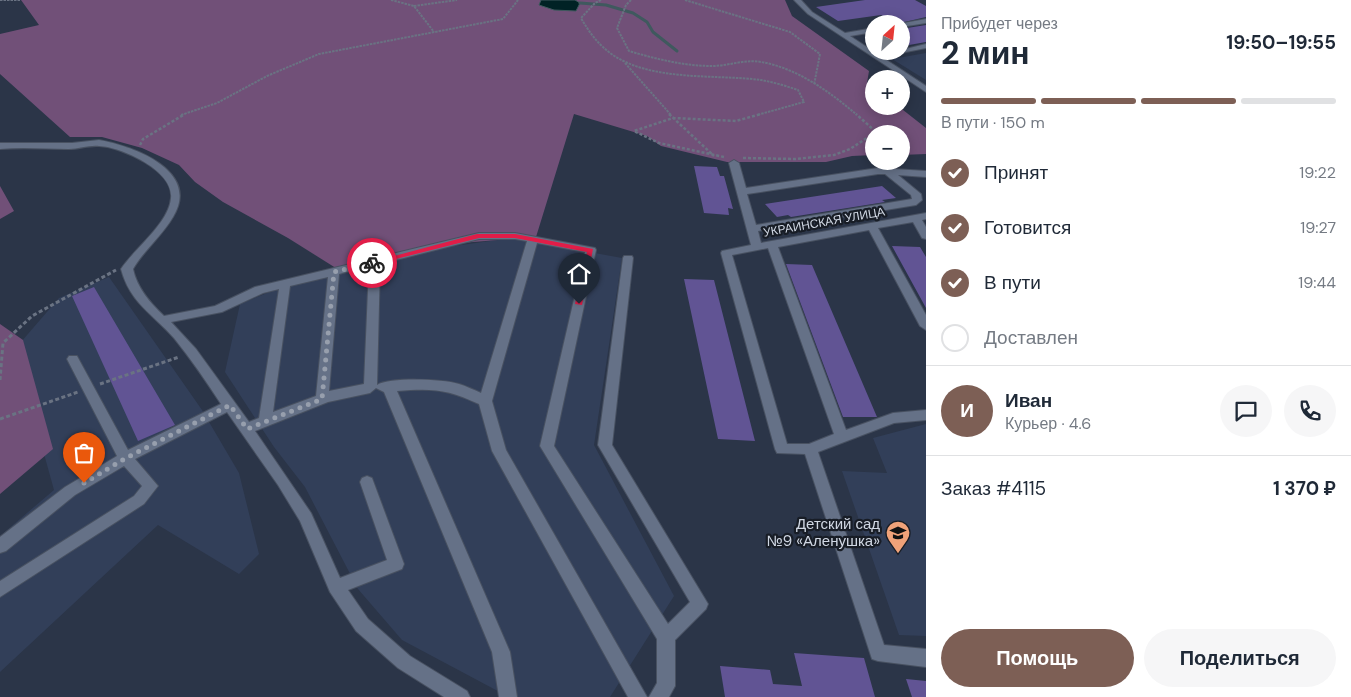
<!DOCTYPE html>
<html lang="ru">
<head>
<meta charset="utf-8">
<style>
  body { margin:0; font-family:"DM Sans",sans-serif; background:#f6f6f7; color:#1f2937; height:100vh; display:flex; flex-direction:column; font-size:19px; white-space:nowrap }
  * { box-sizing:border-box; margin:0 }
  p { font-size:16px; color:#747a83 }
  .icon { flex:none; width:28px; height:28px; fill:none; stroke:currentColor; stroke-width:2; stroke-linecap:round; stroke-linejoin:round }
  .map { position:relative; flex:1; overflow:hidden }
  .details { display:flex; flex-direction:column; background:#fff; width:425px }
  .details>* { flex:none }
  .needle { width:32px; rotate:27deg }
  .fabs { position:absolute; left:865px; top:15px; display:grid; gap:10px }
  .fabs a { display:grid; place-items:center; width:45px; height:45px; border-radius:50%; background:#fff; box-shadow:0 2px 12px #0003; font-size:25px }
  .pin { position:absolute; display:grid; place-items:center; width:42px; height:42px; color:#fff; margin:-51px -21px; border-radius:50% 50% 50% 0; rotate:-45deg; box-shadow:0 0 5px #0007 }
  .pin .icon { rotate:45deg }
  .courier { position:absolute; display:grid; place-items:center; width:50px; height:50px; margin:-25px; border:4px solid #e11d48; border-radius:50%; background:#fff; color:#222; box-shadow:0 1px 6px #0007 }
  .headline em { font-style:normal; font-weight:700 }
  .headline div { display:flex; flex-direction:column-reverse }
  .headline { display:flex; align-items:center; justify-content:space-between; height:85px; padding:0 15px }
  h1 { font-size:32px; font-weight:700; line-height:38px }
  .bar { display:grid; grid-template-columns:repeat(4,1fr); gap:8px 5px; align-content:center; height:60px; padding:0 15px }
  .bar i { height:6px; border-radius:4px; background:#e0e1e3 }
  .bar .active { background:#7d5f55 }
  .bar p { grid-column:span 4 }
  .line { display:flex; align-items:center; gap:12px; padding:0 15px; border-top:1px solid #e0e1e3 }
  .line div { flex:1 }
  .round { display:grid; place-items:center; flex:none; width:52px; height:52px; border-radius:26px; background:#f6f6f7 }
  ol { padding:0 15px; list-style:none }
  li { display:flex; align-items:center; gap:15px; height:55px }
  li p { margin-inline-start:auto }
  li .icon { padding:5px; border-radius:50%; background:#7d5f55; color:#fff; stroke-width:4 }
  li:last-child { color:#747a83 }
  li i { width:28px; height:28px; border:2px solid #e0e1e3; border-radius:50% }
  .button { display:flex; gap:10px; margin-top:auto; padding:10px 15px }
  .button a { flex:1; height:58px; border-radius:30px; background:#7d5f55; color:#fff; font-size:20px; font-weight:700; line-height:58px; text-align:center }
  .button a+a { background:#f6f6f7; color:#1f2937 }
  main { display:flex; flex:1; min-height:0 }
  .map>svg:first-child { display:block }
  .built { fill:#323f59 }
  .green { fill:#715078 }
  .water { fill:#002225; stroke:#3f595e }
  .lines { fill:none; stroke-linecap:round; stroke-linejoin:round }
  .stream { stroke:#3f595e; stroke-width:3 }
  .building { fill:#615494 }
  .minor-casing { stroke:#485161; stroke-width:2 }
  .path-far2 { stroke:#6a7383; stroke-width:2; stroke-dasharray:2.5 1; stroke-linecap:butt }
  .path-far1 { stroke:#6a7383; stroke-width:2.5; stroke-dasharray:3 2; stroke-linecap:butt }
  .path { stroke:#6a7383; stroke-width:3; stroke-dasharray:4 2.5; stroke-linecap:butt }
  .minor { fill:#657187; fill-rule:evenodd }
  .route { fill:#e11d48 }
  .done { stroke:#979fad; stroke-width:5; stroke-dasharray:0 9 }
  .labels { text-anchor:middle; stroke-width:4.5; stroke-linejoin:round; paint-order:stroke }
  .street-label { font-size:12px; fill:#d1d8e4; stroke:#181d26 }
  .near-poi-label { font-size:15px; fill:#d1d8e4; stroke:#181d26; text-anchor:end }
</style>
</head>
<body>
<main>
<div class="map">
<svg width="926" height="697" viewBox="0 0 926 697">
  <rect width="100%" height="100%" fill="#2b3548"/>
  <path class="built" d="M926 53V80L892 59Z
    M512 238 622 258 594 445 674 596 610 697H509L402 640 358 589 305 487 274 447 225 372 240 304 287 285 454 246Z
    M109 277 202 410 239 473 259 554 239 574 158 525 0 672V536L54 490 15 349 59 298Z
    M926 424V636L899 635 842 471 887 473 873 438Z"/>
  <path class="green" d="M21 0H785L792 16 869 71 867 83 874 88V106H898L926 128V154L901 155V134H874V155L852 156 826 162H727L661 146 647 136 574 114 536 237 449 244 339 270 288 238 223 202 195 182 179 165 142 148 102 137H70L0 74V34L39 25Z
    M0 186 14 211 0 219Z
    M0 324 23 340 53 449 0 494Z"/>
  <path class="water" d="M541 0H575L580 3 576 11 554 10 539 5Z"/>
  <g class="lines">
    <path class="stream" d="M580 3 606 5 633 13 647 22 653 32 677 51"/>
  </g>
  <path class="building" d="M865 0H915L926 6V17L896 24 881 15 838 21 816 7Z
    M926 25V42L909 45 901 41V29Z
    M694 166 717 167 720 176H724L733 209 728 208 729 215 704 213Z
    M882 186 896 198 882 200 885 202 791 217 788 215 777 217 765 204Z
    M892 246 920 247 926 257V308Z
    M786 264 812 265 877 417H843Z
    M684 279 714 280 755 441 718 439Z
    M94 287 175 425 138 441 72 296Z
    M794 653 864 658 875 697H725L720 666 770 670 773 684 802 686Z
    M906 679 926 681V697H912Z"/>
  <g class="lines">
    <defs>
      <path id="minor" d="M794 0H801L812 12 845 33 874 28V32L850 36 926 86V92L808 14Z
        M926 19V23L901 27V24H898Z
        M926 44V48L901 53 897 51Z
        M99 140C134 146 201 171 173 217 162 236 144 250 133 269 137 288 150 303 164 316L215 306 255 287 479 233H515L595 248 596 250 554 446 668 624 690 602 598 445 623 258 624 256H632L633 258 612 445 708 604 706 609 675 640V686L669 697H649L657 683V639L540 446 585 252 537 243 492 401 506 450 647 697H628L492 451 479 404C447 389 432 388 397 391L510 652 517 697H499L492 652 384 392 376 388 370 393 328 402 255 431 311 513 340 578 387 560 360 482 362 478 367 476 372 478 404 564 402 569 348 590 368 619 410 656 467 691 470 697H444L398 668 356 631 330 592 300 521 278 485 227 412 135 459 158 486 144 504 0 597V581L134 496 142 486 124 466 75 495 6 551 0 553V537L65 487 117 456 67 359 69 356H77L128 450 221 404C206 381 191 359 174 338 153 314 130 303 121 269 135 248 169 223 171 198 174 171 122 147 99 146 89 145 79 149 69 149 46 149 23 147 0 149V143H72ZM479 239H515L527 241 481 393C474 390 466 386 459 384 442 379 390 377 377 385L380 264ZM369 266 364 384 329 391 339 274ZM328 277 316 396 273 412 290 286ZM279 289 259 418 249 422 196 349 171 322 222 312 263 293Z
        M734 160 739 163 746 188 878 168 926 171V177L898 175 921 194 922 200 916 205 758 231 761 243 926 213V219L922 220 926 227V239L922 238 913 222 878 228 926 315V330L920 326 869 230 778 247 846 430 893 413 926 410V420L894 423 818 452 884 645 926 649V667L878 661 872 659 805 454 777 453 775 449 721 253 722 251 751 245 729 163ZM878 174H885L911 195 912 199 756 225 747 194ZM768 248 834 434 809 444H787L732 255Z"/>
    </defs>
    <use href="#minor" class="minor-casing"/>
    <path class="path-far2" d="M0 0H20
      M391 0 414 6 434 32
      M601 0 595 3 581 18C589 32 597 43 610 53 650 82 714 74 761 80 773 82 786 86 798 90L804 102 757 115
      M631 0 626 5 617 28 629 51C656 59 684 66 712 66 728 66 745 59 761 62 797 68 830 92 857 115
      M685 0 790 32 820 54 814 85
      M414 6 457 0
      M625 63 671 115
      M181 115 217 103 267 76 319 54 503 19 518 0"/>
    <path class="path-far1" d="M669 114 714 156
      M140 145 143 139 185 114
      M724 157 659 143 634 131 673 118 736 121 761 114
      M743 158 795 159 834 155 850 149 876 132 856 114"/>
    <path class="path" d="M0 380 3 343 32 316 116 270
      M100 384 179 357
      M0 419 78 392"/>
    <use href="#minor" class="minor"/>
  </g>
  <path class="route" d="M477 234H515L593 249 582 305 575 304 587 252 515 238H479L372 265 368 263Z"/>
  <g class="lines">
    <path class="done" d="M84 483 126 458 230 405 247 429 322 399 334 272 372 263"/>
  </g>
  <defs>
    <symbol id="school-pin" viewBox="-11 -11 22 30"><path d="M0 17L-7.5 6A9.5 9.5 0 1 1 7.5 6Z" fill="#f0a279" stroke="#181d26"/><path d="M0-5L7-2L0 1L-7-2ZM-4 1L0 2.5L4 1V4Q0 6-4 4Z" fill="#111"/></symbol>
  </defs>
  <g fill-rule="evenodd">
    <use href="#school-pin" x="884" y="519" width="28" height="38"/>
  </g>
  <g class="labels">
    <g class="street-label">
      <text transform="translate(824 222) rotate(-10)" y="4">УКРАИНСКАЯ УЛИЦА</text>
    </g>
    <g class="near-poi-label">
      <text x="880" y="529">Детский сад<tspan x="880" dy="17">№9 «Аленушка»</tspan></text>
    </g>
  </g>
</svg>
<div class="fabs">
<a><svg class="needle" viewBox="-14 -14 28 28"><path d="M0-13l5 13h-10z" fill="#e53935"/><path d="M0 13l5-13h-10z" fill="#747a83"/></svg></a>
<a>+</a>
<a>−</a>
</div>
<div class="pin" style="left:84px;top:483px;background:#ea580c"><svg class="icon" aria-label="bag" viewBox="0 0 24 24"><path d="M5 8h14l-1 12H6zM9 8a3 3 0 0 1 6 0"/></svg></div>
<div class="pin" style="left:579px;top:304px;background:#1f2937"><svg class="icon" aria-label="home" viewBox="0 0 24 24"><path d="M3 11l9-7 9 7M6 9v11h12V9"/></svg></div>
<div class="courier" style="left:372px;top:263px"><svg class="icon" aria-label="bike" viewBox="0 0 24 24"><circle cx="6" cy="16" r="4"/><circle cx="18" cy="16" r="4"/><path d="M6 16l4-8h5l3 8M10 8l3 8H6M13 5h3"/></svg></div>
</div>
<section class="details">
<div class="headline"><div><h1>2 мин</h1><p>Прибудет через</p></div><em>19:50–19:55</em></div>
<div class="bar"><i class="active"></i><i class="active"></i><i class="active"></i><i></i><p>В пути · 150 m</p></div>
<ol>
<li><svg class="icon" aria-label="check" viewBox="0 0 24 24"><path d="M5 12l5 5 9-10"/></svg>Принят<p>19:22</p></li>
<li><svg class="icon" aria-label="check" viewBox="0 0 24 24"><path d="M5 12l5 5 9-10"/></svg>Готовится<p>19:27</p></li>
<li><svg class="icon" aria-label="check" viewBox="0 0 24 24"><path d="M5 12l5 5 9-10"/></svg>В пути<p>19:44</p></li>
<li><i></i>Доставлен</li>
</ol>
<div class="line" style="height:90px"><b class="round" style="background:#7d5f55;color:#fff">И</b><div><b>Иван</b><p>Курьер · 4.6</p></div><a class="round"><svg class="icon" aria-label="chat" viewBox="0 0 24 24"><path d="M4 5h16v11H9l-5 4z"/></svg></a><a class="round"><svg class="icon" aria-label="phone" viewBox="0 0 24 24"><path d="M5 4h4l2 5-3 2q2 4 5 5l2-3 5 2v4C11 20 4 13 5 4z"/></svg></a></div>
<div class="line" style="height:65px"><div>Заказ #4115</div><b>1 370 ₽</b></div>
<div class="button"><a>Помощь</a><a>Поделиться</a></div>
</section>
</main>
</body>
</html>
